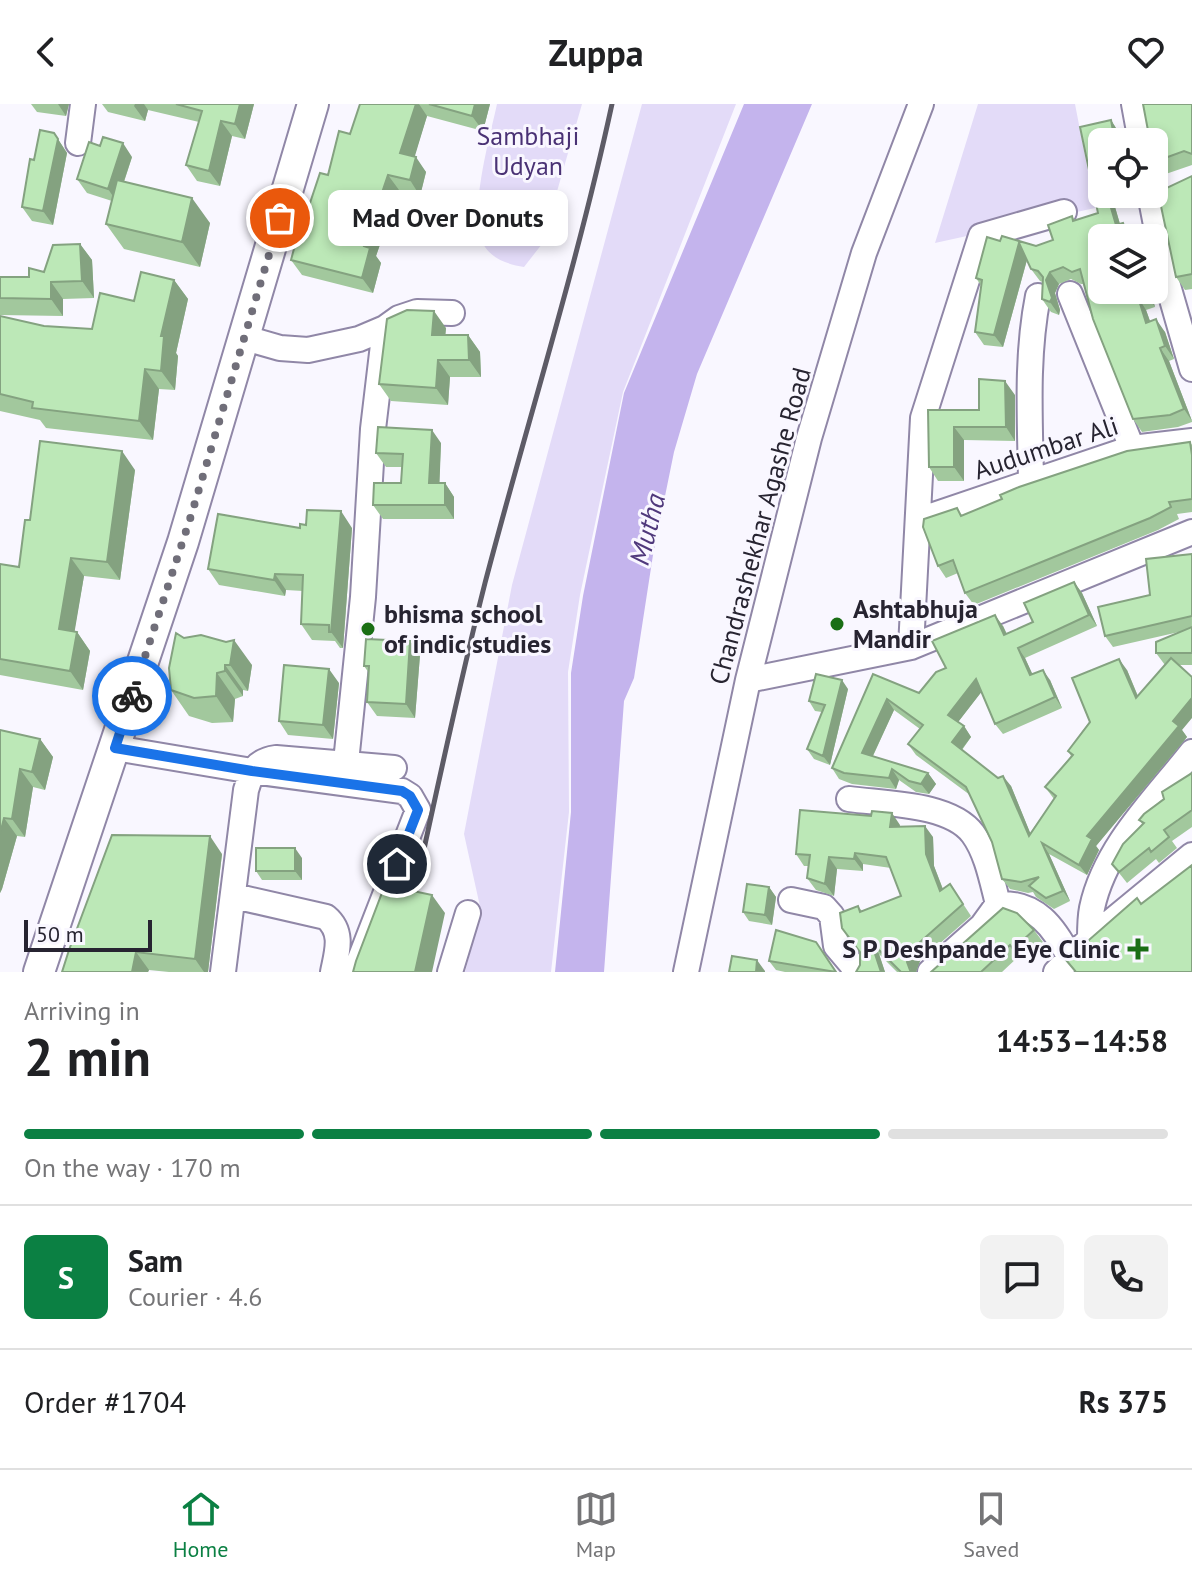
<!DOCTYPE html>
<html lang="en">
<head>
<meta charset="utf-8">
<style>
  body { margin:0; font-family:"PT Sans",sans-serif; background:#f2f2f2; color:#202124; height:100vh; display:flex; flex-direction:column; font-size:30px; white-space:nowrap }
  * { box-sizing:border-box; margin:0 }
  p { font-size:26px; color:#757577 }
  .icon { flex:none; width:44px; height:44px; fill:none; stroke:currentColor; stroke-width:2; stroke-linecap:round; stroke-linejoin:round }
  .map { position:relative; height:868px; overflow:hidden }
  .details { display:flex; flex-direction:column; background:#fff; flex:1 }
  .details>* { flex:none }
  .fabs { position:absolute; left:1088px; top:24px; display:grid; gap:16px }
  .fabs a { display:grid; place-items:center; width:80px; height:80px; border-radius:12px; background:#fff; box-shadow:0 4px 12px #0003; font-size:40px }
  .scale { position:absolute; left:24px; bottom:20px; width:128px; box-sizing:border-box; padding-left:8px; border:4px solid #272431; border-top:0; font-size:22px; line-height:28px; white-space:nowrap; color:#272431; -webkit-text-stroke:6px #f9f7ff; paint-order:stroke }
  .pin { position:absolute; display:grid; place-items:center; width:68px; height:68px; color:#fff; margin:-34px; border:4px solid #fff; border-radius:50%; box-shadow:0 2px 8px #0007 }
  .courier { position:absolute; display:grid; place-items:center; width:80px; height:80px; margin:-40px; border:6px solid #1a73e8; border-radius:50%; background:#fff; color:#222; box-shadow:0 2px 10px #0007 }
  .bubble { position:absolute; height:56px; border-radius:12px; background:#fff; box-shadow:0 4px 12px #0003; font-size:26px; font-weight:800; line-height:56px; text-align:center }
  .headline em { font-style:normal; font-weight:800 }
  .headline div { display:flex; flex-direction:column-reverse }
  .headline { display:flex; align-items:center; justify-content:space-between; height:136px; padding:0 24px }
  h1 { font-size:52px; font-weight:800; line-height:60px }
  .bar { display:grid; grid-template-columns:repeat(4,1fr); gap:12px 8px; align-content:center; height:96px; padding:0 24px }
  .bar i { height:10px; border-radius:6px; background:#e0e0e0 }
  .bar .active { background:#0b8043 }
  .bar p { grid-column:span 4 }
  .line { display:flex; align-items:center; gap:20px; padding:0 24px; border-top:2px solid #e0e0e0 }
  .line div { flex:1 }
  .round { display:grid; place-items:center; flex:none; width:84px; height:84px; border-radius:12px; background:#f2f2f2 }
  header { display:flex; justify-content:space-between; align-items:center; height:104px; padding:0 24px; background:#fff; font-size:36px; font-weight:800 }
  .menu { display:flex; justify-content:space-around; align-items:center; height:112px; border-top:2px solid #e0e0e0; background:#fff; font-size:22px; color:#757577 }
  .menu a { display:grid; justify-items:center; gap:4px }
  .menu .active { color:#0b8043 }
  .map>svg:first-child { display:block }
  .green { fill:#e3dbf8 }
  .water { fill:#c4b4ed }
  .lines { fill:none; stroke-linecap:round; stroke-linejoin:round }
  .minor-casing { stroke:#9087a7; stroke-width:28 }
  .major-casing { stroke:#9087a7; stroke-width:34 }
  .minor { stroke:#fff; stroke-width:24 }
  .major { stroke:#fff; stroke-width:30 }
  .rail { stroke:#5d5b66; stroke-width:5 }
  .wall { fill:#a2c89d }
  .shaded-wall { fill:#84a280 }
  .building { fill:#bce8b7; stroke:#84a280; stroke-width:2 }
  .done { stroke:#706e79; stroke-width:8; stroke-dasharray:0 14.4 }
  .route { stroke:#1a73e8; stroke-width:10 }
  .poi-dot { fill:#1a6e15; stroke:#f9f7ff; stroke-width:3 }
  .labels { text-anchor:middle; stroke-width:6; stroke-linejoin:round; paint-order:stroke }
  .park-label { font-size:26px; fill:#4a3275; stroke:#f9f7ff }
  .street-label { font-size:26px; fill:#272431; stroke:#f9f7ff }
  .poi-label { font-size:26px; font-weight:bold; fill:#272431; stroke:#f9f7ff; text-anchor:start }
  .water-label { font-size:28px; font-style:italic; fill:#50397c; stroke:#f9f7ff }
</style>
</head>
<body>
<header><svg class="icon" aria-label="back" viewBox="0 0 24 24"><path d="M15 5l-7 7 7 7"/></svg>Zuppa<svg class="icon" aria-label="heart" viewBox="0 0 24 24"><path d="M12 20l-8-8c-3-5 5-10 8-4 3-6 11-1 8 4z"/></svg></header>
<div class="map">
<svg width="1192" height="868" viewBox="0 0 1192 868">
  <rect width="100%" height="100%" fill="#f9f7ff"/>
  <path class="green" d="M497 0H582L542 140 524 163C509 160 495 157 485 143 466 116 490 33 497 0Z
    M642 0H736L623 288 580 491 568 568 569 708 551 868H465L481 807 464 730 512 481Z
    M978 0H1075L1095 104 935 139Z"/>
  <path class="water" d="M744 0H812L697 270 674 348 653 451 634 574 624 597 604 868H555L571 708V569L583 492 624 289Z"/>
  <g class="lines">
    <defs>
      <path id="minor" d="M1134 0 1141 38
        M78 39 83 0
        M1150 90 1167 178 1192 265
        M1070 190 1132 344
        M245 234 280 244 308 246 359 235 385 224 399 214 417 208 452 209
        M1031 377C1030 315 1026 253 1038 192
        M919 416 1132 344 1192 337
        M911 543 923 314 981 132 1064 108
        M748 576 911 543 1192 428
        M115 644 252 667 402 687 410 692 418 706 355 868
        M346 658 363 493 373 325 385 224
        M849 695C884 700 950 699 973 730 987 749 992 777 998 800L982 822 930 868
        M234 792 326 813C344 828 337 848 333 868
        M791 796 824 803 832 812 836 842 853 862 854 868
        M998 800C1036 798 1054 823 1070 854
        M1090 835C1090 825 1090 814 1092 804 1105 743 1155 695 1192 648
        M223 868 246 686C252 667 255 657 276 654L394 664
        M450 868 468 809
        M686 868 748 576 809 334 864 149 921 0
        M1056 868 1090 835 1192 751"/>
      <path id="major" d="M39 868 183 438 313 0"/>
    </defs>
    <use href="#minor" class="minor-casing"/>
    <use href="#major" class="major-casing"/>
    <use href="#minor" class="minor"/>
    <use href="#major" class="major"/>
    <path class="rail" d="M410 810C434 699 457 589 485 479 527 319 577 162 612 0"/>
  </g>
  <path class="wall" d="M31 0H69L66 12 37 8Z
    M102 0H254L245 35 232 32 220 82 197 77 186 61 199 18 148 6 145 17 108 8Z
    M360 0H490L483 27 427 12 414 53 426 68 420 92 399 86 376 152 381 159 373 189 302 171 291 156 301 126 328 71 350 30Z
    M1192 0V61L1157 73 1154 69V38L1150 37Z
    M1111 16 1119 29 1102 90H1132L1133 99 1115 103 1120 120 1132 134H1102L1150 186 1155 203 1146 206 1150 217 1165 228 1174 255 1169 257 1192 317V318L1178 323 1142 328 1133 315 1083 180H1081L1071 175 1059 180 1055 189 1060 206 1059 211 1051 208 1042 195 1043 178 1040 177 1031 165 1027 156 1003 243 984 241 975 228 982 183 976 174 1000 137 1036 142 1053 136 1072 112 1075 116 1098 109Z
    M54 29 67 49 53 121 32 117 22 103 34 56Z
    M132 53 124 78 210 119 200 163 124 145 106 120 112 97 87 89 77 75Z
    M1192 72V185L1185 186 1176 173Z
    M80 140 92 156 94 194 63 195V212L0 211V173H29L44 168Z
    M174 176 188 195 176 249 178 252 175 286 159 285 153 336 46 324 40 316 0 307V213L44 222 92 225 134 197Z
    M446 224 445 231H468L480 248 481 273H450L448 301 391 297 379 280Z
    M1015 291V337L964 336V377H938L929 363 928 306H979Z
    M1190 338 1192 341V408L1177 410 1179 415 1158 426 974 501 965 489 958 469 946 474 938 462 963 412Z
    M441 339 439 379H445L454 393V415H383L373 401 401 379 402 363H386L376 349Z
    M135 366 120 476 84 472 74 528H77L90 547 83 586 0 571V460L19 463 30 416Z
    M300 424H352L343 544H340L335 537 312 536 301 520 303 487 286 486 285 492 219 481 208 465Z
    M1192 450V561H1179L1182 626 1187 633 1096 742 1099 746 1087 771 1049 750 1070 797 1054 805 1036 793 1033 788 1028 789 1010 785 1002 775 992 738 970 691 916 651 908 640 920 625 894 606 873 652 928 669 936 680 929 690 916 688 899 676 896 685 852 680 839 675 832 664 873 570 919 589 946 564 1003 522 1007 530 1033 518 1074 478 1082 489 1097 522 1025 554 1032 570 1050 576 1062 604 1003 630 995 620 981 588 958 618 964 622 971 633 962 646 998 674 1011 682 1030 729 1054 695 1045 683 1071 652 1068 647 1127 566 1138 592 1165 561 1156 549 1179 528 1113 543 1105 532 1150 491Z
    M184 534 252 561 248 587 243 586V592L235 595 233 618 212 619 189 612 171 586Z
    M410 537 420 551 415 614 377 612 367 598 369 569 364 562Z
    M339 579 333 635 288 631 279 617Z
    M848 585 830 661 814 655 807 645 822 608 815 607 809 597Z
    M0 626 40 635 53 653 45 686 33 683 25 733 17 732 2 785 0 789Z
    M1192 669V723L1172 737 1177 744 1159 759 1156 755 1127 779 1112 760 1143 721 1139 716Z
    M871 712 933 733 934 762 943 785 950 780 971 812 920 857 916 868H897L879 850 885 868H856L860 861 858 802 862 807 901 792 891 764 863 760V767L837 765 834 792 816 786 807 774 809 762H804L796 750Z
    M222 750 208 868H169L149 866 148 868H62Z
    M302 754V776H262L256 767Z
    M769 783 776 793 772 821 749 817 743 808Z
    M1034 826 1043 838 1021 857 1018 853 1002 868H931Z
    M769 857 836 868H785L776 866Z"/>
  <path class="shaded-wall" d="M58 0H69L66 12Z
    M135 0H144L148 6 145 17 134 2Z
    M240 0H254L245 35 235 20Z
    M416 0H419L427 12 411 65 400 49Z
    M475 0H490L483 27 472 12Z
    M1111 16 1119 29 1121 38H1115Z
    M221 17 232 32 220 82 209 67Z
    M54 29 67 49 53 121 43 107Z
    M123 39 132 53 117 98 108 85Z
    M416 53 426 68 420 92 410 76Z
    M388 71 399 86 376 152 381 159 373 189 362 174 364 142Z
    M1106 90 1115 103 1124 134 1116 121Z
    M1127 90H1132L1133 99Z
    M192 94 210 119 200 163 182 138Z
    M1123 119 1132 132V134H1128Z
    M1019 139 1028 152 1003 243 994 231Z
    M80 140 92 156 94 194 82 177Z
    M1050 168 1059 180 1055 189 1060 206 1059 211 1050 198 1046 176Z
    M174 176 188 195 176 249 178 252 175 286 161 267V232Z
    M51 178 63 195V212L51 195Z
    M1145 186H1150L1155 203 1147 190Z
    M1138 193 1146 206 1155 231 1146 219Z
    M434 207 446 224 444 248 432 231Z
    M1156 215 1165 228 1174 255 1165 242Z
    M468 231 480 248 481 273 469 256Z
    M1160 244 1169 257 1192 317 1184 305Z
    M438 256 450 273 448 301 436 284Z
    M145 265 159 285 153 336 139 317Z
    M1005 277 1015 291V337L1006 323Z
    M954 323 964 336V377L954 363Z
    M432 326 441 339 439 393 429 379Z
    M122 347 135 366 120 476 107 458Z
    M445 379 454 393V415L445 401Z
    M341 407 352 424 343 544 331 528Z
    M71 454 84 472 72 543 59 525Z
    M275 470 286 486 285 492 274 476Z
    M1074 478 1082 489 1097 522 1089 511Z
    M995 511 1003 522 1012 542 1004 531Z
    M77 528 90 547 83 586 70 567Z
    M234 536 252 561 248 587 230 561Z
    M410 537 420 551 415 614 406 600Z
    M1018 544 1025 554 1038 582 1030 571Z
    M1119 555 1127 566 1143 605 1136 594Z
    M225 561 243 586V592L225 567Z
    M329 565 339 579 333 635 323 621Z
    M1043 566 1050 576 1062 604 1055 593Z
    M217 569 235 595 233 618 216 592Z
    M976 575 983 586 955 622 948 611Z
    M842 576 848 585 830 661 823 652Z
    M1192 594V614L1182 626 1187 633 1096 742 1099 746 1087 771 1079 761 1087 732 1173 617Z
    M887 595 894 606 869 660 862 649Z
    M964 622 971 633 959 649 952 638Z
    M40 635 53 653 45 686 32 668Z
    M20 665 33 683 25 733 12 715Z
    M892 665 899 676 896 685 889 674Z
    M928 669 936 680 929 690 921 680Z
    M1003 672 1011 682 1036 743 1029 732Z
    M892 709 900 721 898 734 890 723Z
    M4 714 17 732 2 785 0 789V730Z
    M925 722 933 733 934 762 948 799 940 787 926 750Z
    M210 732 222 750 208 868H204L195 855Z
    M1042 739 1049 750 1070 797 1063 787Z
    M295 744 302 754V776L295 767Z
    M855 749 863 760V767L854 755Z
    M829 753 837 765 834 792 825 780Z
    M769 783 776 793 772 821 765 811Z
    M432 791 445 809 432 868H415Z
    M871 838 879 850 885 868H881Z
    M911 846 920 857 916 868H912L907 858Z
    M136 848 149 866 148 868H132Z
    M757 856 765 867V868H756Z"/>
  <path class="building" d="M176 0H240L235 20 221 17 209 67 186 61 202 7Z
    M360 0H416L400 49 416 53 410 76 388 71 364 142 370 144 362 174 291 156 299 126H301L320 69 328 71 339 27 350 30Z
    M429 0H475L472 12Z
    M1143 0H1192V50L1184 47 1154 58V38H1143L1150 37Z
    M1111 16 1115 38H1102V90H1107L1116 121 1123 119 1128 134H1102V186H1145L1147 190 1138 193 1146 219 1156 215 1165 242 1160 244 1184 305 1170 311 1133 315 1093 215 1080 165 1072 168 1063 163 1050 168 1046 176 1052 194 1050 198 1042 195 1043 173 1038 167 1031 165 1019 139 994 231 975 228 982 176 976 174 987 133 1000 137 1002 132 1036 142 1053 136 1048 121 1072 112 1073 117 1098 109 1080 23Z
    M40 26 54 29 58 35 43 107 22 103 30 55 34 56Z
    M103 33 123 39 108 85 77 75 89 38 100 42Z
    M1192 72V170L1176 173 1158 88Z
    M117 76 192 94 182 138 106 120Z
    M80 140 82 177 51 178V195L0 194V173H29V164L44 168 53 141Z
    M141 168 174 176 161 232H164L161 267 145 265 139 317 32 304 33 298 0 290V212L44 222 92 225 100 189 134 197Z
    M407 206 434 207 432 231H468L469 256H438L436 284 379 280 387 215Z
    M979 275 1005 277 1006 323H954V363H929L928 306H979Z
    M378 323 432 326 429 379H445V401H373L374 379H401L403 350 376 349Z
    M40 337 122 347 107 458 71 454 59 525 77 528 70 567 0 555V460L19 463 25 416H30Z
    M1190 338 1192 351V395L1169 398 1171 403 1150 414 965 489 953 456 938 462 923 423 924 415 957 404 961 412 1002 395 1000 391 1019 383 1127 347Z
    M307 406 341 407 331 528H329V521L301 520 303 471 275 470 274 476 208 465 218 410 300 424V420L306 421Z
    M1192 450V512L1105 532 1098 503 1150 491 1146 455Z
    M1074 478 1089 511 1018 544 1030 571 1043 566 1055 593 995 620 976 575 948 611 964 622 952 638 998 674 1003 672 1029 732 1056 692 1045 683 1073 651 1068 647 1090 618 1072 574 1119 555 1136 594 1171 554 1192 573V594L1173 617 1179 622 1087 732 1092 735 1079 761 1042 739 1063 787 1046 794 1029 782 1039 773 1021 778 1002 775 992 738 966 683 908 640 923 621 887 595 862 649 928 669 921 680 909 677 892 665 889 674 844 669 832 664 873 570 919 589 936 568 946 564 932 537 995 511 1004 531 1033 518 1024 499Z
    M1192 523V549H1156V538Z
    M176 529 184 534 201 531 226 538 234 536 230 561H225V567L217 569 216 592 194 594 171 586 169 564Z
    M366 535 410 537 406 600 367 598 369 562H364Z
    M284 561 329 565 323 621 279 617Z
    M816 570 842 576 823 652 807 645 825 601 809 597Z
    M0 626 40 635 32 668 20 665 12 715 4 714 0 730Z
    M1192 669V706L1164 726 1169 733 1151 748 1149 744 1119 768 1112 760 1123 740 1144 719 1139 716 1144 710 1164 695 1162 688Z
    M800 706 871 712 872 707 892 709 890 723 925 722 926 750 940 787 950 780 963 800 911 846 907 858 910 866 913 868H901L871 838 881 868H856L860 861V848L842 824 840 809 858 802 860 808 901 792 886 753 855 749 854 755 829 753 825 780 807 774 810 751 796 750Z
    M112 731 210 732 195 855 136 848 132 868H62L69 846Z
    M256 744H295V767H256Z
    M1192 761V868H1076L1066 856 1137 794 1141 800Z
    M747 780 769 783 765 811 743 808Z
    M385 781 432 791 415 868H353L356 857Z
    M1003 804 1017 809 1034 826 1013 845 1010 841 981 868H931Z
    M776 826 816 838 836 868 769 857Z
    M732 852 757 856 756 868H729Z"/>
  <g class="lines">
    <path class="done" d="M132 592 191 412 280 114"/>
    <path class="route" d="M132 592 115 644 252 667 402 687 410 692 418 706 397 760"/>
  </g>
  <g class="poi-dot">
    <circle cx="837" cy="520" r="8"/>
    <circle cx="368" cy="525" r="8"/>
    <path d="M1134 833h8v8h8v8h-8v8h-8v-8h-8v-8h8z"/>
  </g>
  <g class="labels">
    <g class="park-label">
      <text x="528" y="41">Sambhaji<tspan x="528" dy="30">Udyan</tspan></text>
    </g>
    <g class="street-label">
      <text transform="translate(1046 344) rotate(-18)" y="9">Audumbar Ali</text>
      <text transform="translate(760 422) rotate(-75)" y="9">Chandrashekhar Agashe Road</text>
    </g>
    <g class="poi-label">
      <text x="853" y="514">Ashtabhuja<tspan x="853" dy="30">Mandir</tspan></text>
      <text x="384" y="519">bhisma school<tspan x="384" dy="30">of indic studies</tspan></text>
      <text x="1120" y="854" text-anchor="end">S P Deshpande Eye Clinic</text>
    </g>
    <g class="water-label">
      <text transform="translate(647 425) rotate(-76)" y="10">Mutha</text>
    </g>
  </g>
</svg>
<div class="fabs">
<a><svg class="icon" aria-label="locate" viewBox="0 0 24 24"><circle cx="12" cy="12" r="6"/><path d="M12 2v4M12 18v4M2 12h4M18 12h4"/></svg></a>
<a><svg class="icon" aria-label="layers" viewBox="0 0 24 24"><path d="M12 4l9 5-9 5-9-5zM3 14l9 5 9-5"/></svg></a>
</div>
<div class="scale">50 m</div>
<div class="pin" style="left:280px;top:114px;background:#ea580c"><svg class="icon" aria-label="bag" viewBox="0 0 24 24"><path d="M5 8h14l-1 12H6zM9 8a3 3 0 0 1 6 0"/></svg></div>
<div class="pin" style="left:397px;top:760px;background:#1f2937"><svg class="icon" aria-label="home" viewBox="0 0 24 24"><path d="M3 11l9-7 9 7M6 9v11h12V9"/></svg></div>
<div class="courier" style="left:132px;top:592px"><svg class="icon" aria-label="bike" viewBox="0 0 24 24"><circle cx="6" cy="16" r="4"/><circle cx="18" cy="16" r="4"/><path d="M6 16l4-8h5l3 8M10 8l3 8H6M13 5h3"/></svg></div>
<div class="bubble" style="left:328px;top:86px;width:240px">Mad Over Donuts</div>
</div>
<section class="details">
<div class="headline"><div><h1>2 min</h1><p>Arriving in</p></div><em>14:53–14:58</em></div>
<div class="bar"><i class="active"></i><i class="active"></i><i class="active"></i><i></i><p>On the way · 170 m</p></div>
<div class="line" style="height:144px"><b class="round" style="background:#0b8043;color:#fff">S</b><div><b>Sam</b><p>Courier · 4.6</p></div><a class="round"><svg class="icon" aria-label="chat" viewBox="0 0 24 24"><path d="M4 5h16v11H9l-5 4z"/></svg></a><a class="round"><svg class="icon" aria-label="phone" viewBox="0 0 24 24"><path d="M5 4h4l2 5-3 2q2 4 5 5l2-3 5 2v4C11 20 4 13 5 4z"/></svg></a></div>
<div class="line" style="height:104px"><div>Order #1704</div><b>Rs 375</b></div>
</section>
<nav class="menu">
<a class="active"><svg class="icon" aria-label="home" viewBox="0 0 24 24"><path d="M3 11l9-7 9 7M6 9v11h12V9"/></svg>Home</a>
<a><svg class="icon" aria-label="map" viewBox="0 0 24 24"><path d="M3 6l6-2 6 2 6-2v14l-6 2-6-2-6 2zM9 4v14M15 6v14"/></svg>Map</a>
<a><svg class="icon" aria-label="saved" viewBox="0 0 24 24"><path d="M7 4h10v16l-5-4-5 4z"/></svg>Saved</a>
</nav>
</body>
</html>
